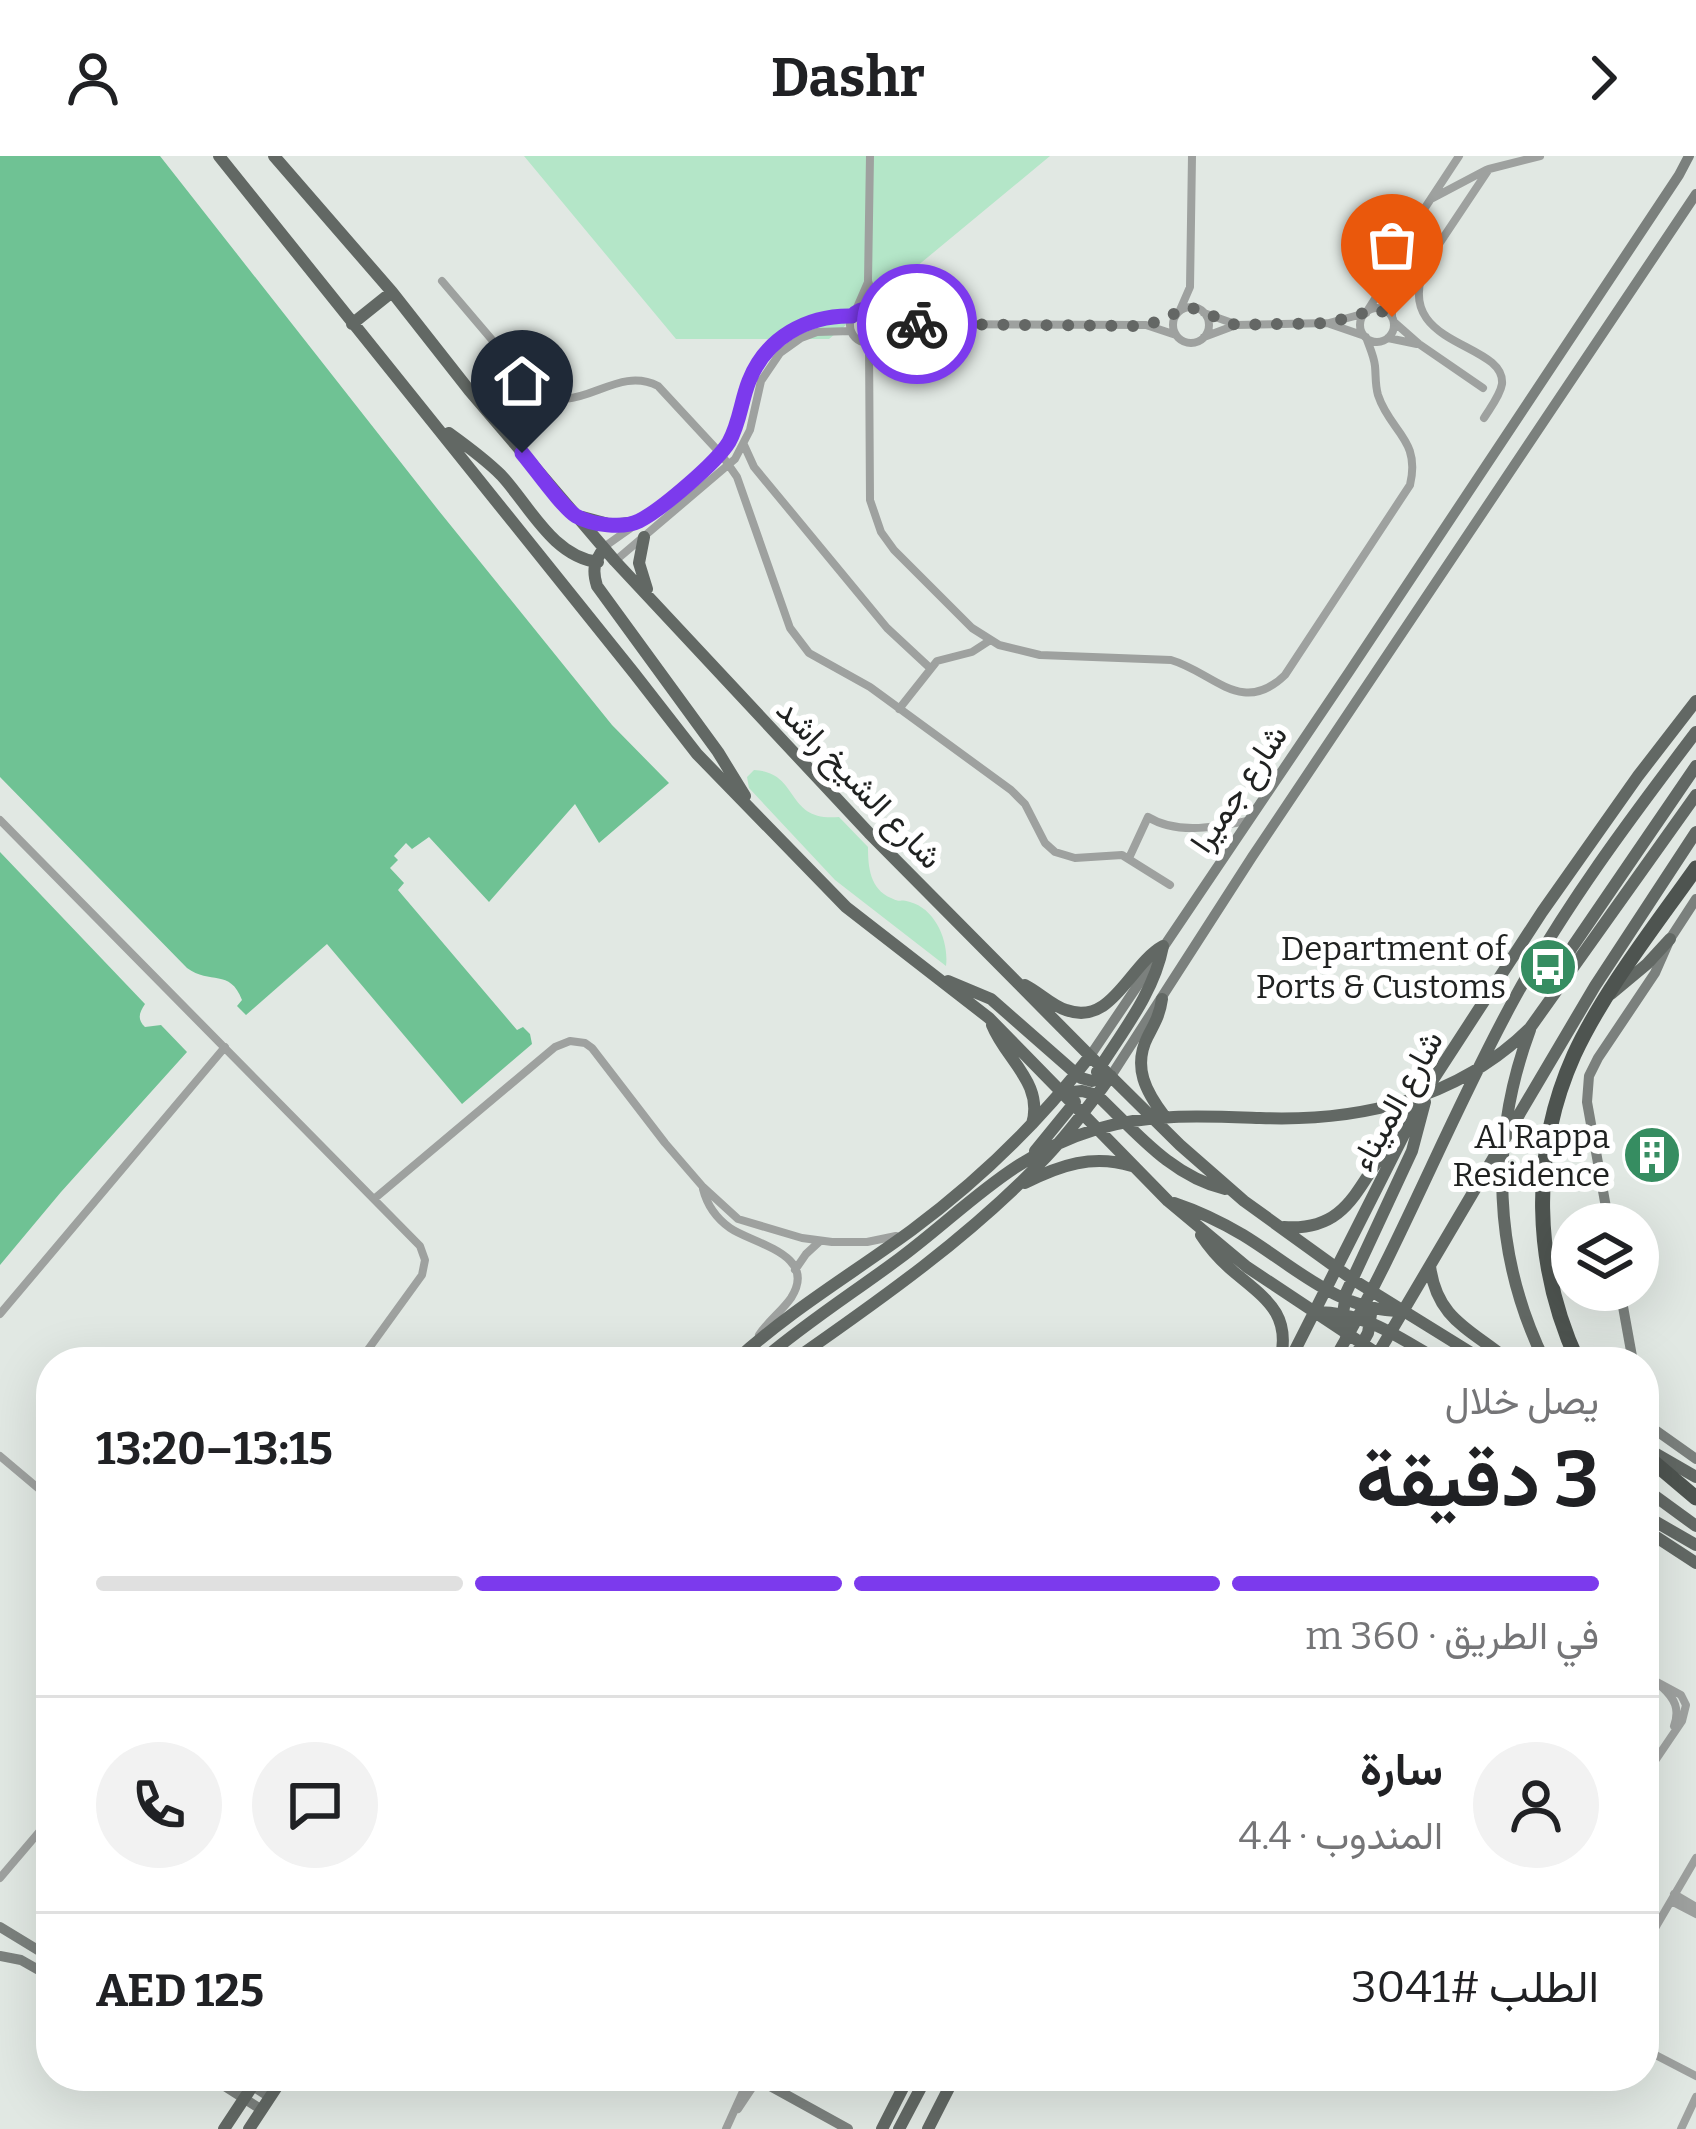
<!DOCTYPE html>
<html lang="ar">
<head>
<meta charset="utf-8">
<style>
  body { margin:0; font-family:Bitter,Vazirmatn,serif; background:#f2f2f2; color:#202124; direction:rtl; height:100vh; display:flex; flex-direction:column; font-size:45px; white-space:nowrap }
  * { box-sizing:border-box; margin:0 }
  p { font-size:39px; color:#757577 }
  .icon { flex:none; width:66px; height:66px; fill:none; stroke:currentColor; stroke-width:2; stroke-linecap:round; stroke-linejoin:round }
  .map { position:relative; flex:1; overflow:hidden; direction:ltr }
  .panel { position:absolute; left:36px; top:1191px; width:1623px; height:744px; display:flex; flex-direction:column; background:#fff; border-radius:48px; box-shadow:0 12px 48px #0002; direction:rtl }
  .panel>* { flex:none }
  .controls { position:absolute; left:1551px; top:1047px; display:grid; gap:24px }
  .controls a { display:grid; place-items:center; width:108px; height:108px; border-radius:50%; background:#fff; box-shadow:0 12px 48px #0002; font-size:60px }
  .pin { position:absolute; display:grid; place-items:center; width:102px; height:102px; color:#fff; margin:-123px -51px; border-radius:50% 50% 50% 0; rotate:-45deg; box-shadow:0 0 12px #0007 }
  .pin .icon { rotate:45deg }
  .courier { position:absolute; display:grid; place-items:center; width:120px; height:120px; margin:-60px; border:9px solid #7c3aed; border-radius:50%; background:#fff; color:#222; box-shadow:0 3px 15px #0007 }
  .overview em { font-style:normal; font-weight:700 }
  .overview div { display:flex; flex-direction:column-reverse }
  .overview { display:flex; align-items:center; justify-content:space-between; height:204px; padding:0 60px }
  h1 { font-size:78px; font-weight:700; line-height:90px }
  .bar { display:grid; grid-template-columns:repeat(4,1fr); gap:18px 12px; align-content:center; height:144px; padding:0 60px }
  .bar i { height:15px; border-radius:9px; background:#e0e0e0 }
  .bar .on { background:#7c3aed }
  .bar p { grid-column:span 4 }
  .line { display:flex; align-items:center; gap:30px; padding:0 60px; border-top:3px solid #e0e0e0 }
  .line div { flex:1 }
  .round { display:grid; place-items:center; flex:none; width:126px; height:126px; border-radius:63px; background:#f2f2f2 }
  header { display:flex; justify-content:space-between; align-items:center; height:156px; padding:0 60px; background:#fff; font-size:54px; font-weight:700 }
  .map>svg:first-child { display:block }
  .green { fill:#b4e6c8 }
  .water { fill:#6fc294 }
  .lines { fill:none; stroke-linecap:round; stroke-linejoin:round }
  .street { stroke:#9ea19f; stroke-width:8 }
  .secondary { stroke:#7b807d; stroke-width:10 }
  .primary { stroke:#626864; stroke-width:12 }
  .highway { stroke:#4e5450; stroke-width:15 }
  .done { stroke:#646765; stroke-width:12; stroke-dasharray:0 21.6 }
  .route { stroke:#7c3aed; stroke-width:15 }
  .labels { text-anchor:middle; stroke-width:12; stroke-linejoin:round; paint-order:stroke }
  .street-label { font-size:33px; fill:#202221; stroke:#fff }
  .poi-label { font-size:33px; fill:#202221; stroke:#fff; text-anchor:end }
</style>
</head>
<body>
<header><svg class="icon" aria-label="forward" viewBox="0 0 24 24"><path d="M9 5l7 7-7 7"/></svg>Dashr<svg class="icon" aria-label="person" viewBox="0 0 24 24"><circle cx="12" cy="8" r="4"/><path d="M4 21q1-7 8-7t8 7"/></svg></header>
<div class="map">
<svg width="1696" height="1973" viewBox="0 0 1696 1973">
  <rect width="100%" height="100%" fill="#e1e8e3"/>
  <path class="green" d="M524 0H1050L829 183H676Z
    M754 614C801 616 784 666 839 661L868 691C868 711 870 733 891 742 904 748 896 742 910 746 936 753 949 786 946 810L835 724 749 632 747 621Z"/>
  <path class="water" d="M0 0H160L439 355 612 569 669 627 599 687 575 648 489 746 429 681 412 693 406 687 394 700 398 704 390 712 404 727 398 734 517 874 523 871 530 878 532 888 462 948 327 788 246 859 237 850 242 844C230 812 210 829 187 812L0 621Z
    M0 696 145 848C139 857 137 863 145 871L161 869 187 896 61 1036 0 1109Z"/>
  <g class="lines">
    <path class="street" d="M870 0 868 125 878 154
      M1431 43 1486 14
      M1392 118V161
      M442 125 533 232C577 266 613 207 658 230L721 298 737 321 790 472 809 497 870 531 1011 634 1025 648 1045 687 1055 696 1075 702 1122 699 1170 729
      M850 169a18 18 0 1 1 36 0a18 18 0 1 1-36 0Z
      M1173 169a18 18 0 1 1 36 0a18 18 0 1 1-36 0Z
      M1360 169a17 17 0 1 1 34 0a17 17 0 1 1-34 0Z
      M1180 154 1190 131 1192 0
      M855 156 868 126
      M882 157 911 168
      M1204 157 1235 168
      M1366 157 1392 116 1411 73 1459 0
      M1394 166 1419 188 1483 232
      M1330 168 1362 179
      M883 180 913 168 1146 169 1176 179
      M1204 181 1236 169 1329 167 1366 157
      M1388 182 1417 188
      M869 187 870 344 881 376 894 394 972 472 999 489 1040 499 1171 504C1213 516 1242 561 1285 519L1410 329C1421 283 1390 276 1378 239 1375 229 1376 220 1375 210 1374 200 1369 190 1366 181
      M1484 262C1490 252 1500 240 1502 228 1506 184 1387 192 1427 106L1489 13 1540 0
      M744 289 754 311 887 472 930 512
      M604 391C638 366 697 329 722 297 738 276 740 251 748 227 764 183 807 159 852 161
      M615 405 735 303 750 274 761 225 780 197 801 182 817 176 851 175
      M899 553 937 505 972 496 989 485
      M0 664 420 1090 425 1104 422 1119 359 1206
      M1129 702 1148 661C1177 679 1215 671 1247 665
      M703 1033C707 1049 716 1062 730 1072 753 1088 819 1098 791 1142 782 1155 768 1165 759 1179
      M374 1043 555 891 570 885 585 887 592 892 665 987 703 1031 738 1063 802 1082 832 1086H867L896 1080
      M795 1114 806 1098 819 1086
      M0 1158 225 891
      M0 1300 51 1343
      M1644 1519 1681 1539 1686 1549 1682 1565 1644 1621
      M1662 1531C1675 1543 1680 1553 1674 1570
      M0 1722 51 1662
      M1674 1738 1696 1751
      M1671 1745 1696 1758
      M1644 1791 1696 1702
      M1644 1893 1696 1920
      M738 1953 758 1923
      M726 1973 750 1920
      M1681 1973 1696 1941"/>
    <path class="secondary" d="M1090 900 1349 516 1679 19 1689 0
      M1111 920 1252 701 1696 38
      M1609 1068 1587 946 1589 920 1598 902 1655 817 1670 783 1696 743
      M1620 1134 1633 1206
      M1644 1266 1696 1303
      M0 1771 51 1802
      M0 1800 21 1804 51 1821
      M209 1920 262 1954
      M237 1920 270 1941
      M752 1920 848 1973"/>
    <path class="primary" d="M219 0 634 517 697 598 846 751 989 862 1168 1045 1247 1111 1390 1206
      M274 0 392 136 469 234 615 405 869 677 1090 900 1180 989 1244 1045 1352 1123 1486 1206
      M352 168 392 136
      M449 277C467 290 485 303 501 319 529 349 553 401 598 406
      M575 359 612 369 638 366
      M644 381 639 407 647 433
      M604 392C594 406 592 414 597 430L718 596 745 640
      M948 825 991 843 1081 922 1092 925 1109 921
      M1550 828 1573 790 1696 610
      M1025 829C1039 836 1051 849 1066 854 1112 871 1129 809 1163 790
      M1611 838 1647 808 1670 783
      M1162 843C1160 858 1155 867 1148 880 1132 911 1146 936 1165 961
      M992 869C1006 904 1044 927 1032 968
      M1530 874C1489 984 1493 1100 1545 1206
      M1097 916C1122 876 1154 837 1163 790
      M1063 937 1082 935 1097 939C1136 976 1171 1020 1225 1033
      M1035 995 1075 946
      M1025 1027C1060 1009 1093 998 1132 1010
      M1174 1047C1198 1055 1221 1066 1243 1079 1294 1110 1338 1155 1402 1155
      M1284 1071C1353 1076 1358 1022 1396 981
      M1201 1079C1210 1093 1221 1105 1234 1116 1266 1143 1292 1158 1280 1206
      M1430 1110C1437 1165 1473 1174 1510 1206
      M1316 1156C1366 1156 1400 1182 1441 1206
      M1345 1177 1343 1158 1346 1137 1412 995 1425 946
      M734 1206C789 1155 852 1118 912 1074 978 1025 1040 965 1090 900
      M760 1206C804 1168 853 1137 900 1102 968 1051 1011 999 1097 973 1150 957 1205 960 1260 962 1360 966 1458 943 1530 872L1696 639
      M791 1206C880 1144 971 1080 1046 1001 1070 976 1090 948 1111 920
      M1289 1206 1427 933 1542 756 1638 620 1696 545
      M1333 1206C1400 1090 1448 965 1512 847 1564 751 1630 663 1696 576
      M1352 1206 1368 1177 1371 1158
      M1373 1206 1595 830 1696 676
      M1644 1291 1696 1321
      M1644 1332 1696 1370
      M1644 1359 1696 1389
      M1644 1373 1696 1407
      M224 1973 259 1920
      M249 1973 284 1920
      M882 1973 909 1920
      M899 1973 927 1920
      M928 1973 955 1920"/>
    <path class="highway" d="M1578 1206C1533 1109 1530 997 1574 899 1603 836 1655 770 1696 712
      M1644 1298 1696 1342"/>
  </g>
  <g class="lines">
    <path class="done" d="M917 168 1146 170 1190 151 1236 169 1329 167 1378 153 1392 161"/>
    <path class="route" d="M522 297C534 311 562 351 576 360 592 369 623 373 639 365 661 354 717 306 729 286 740 266 741 245 749 225 766 182 807 159 852 160 871 141 894 165 917 168"/>
  </g>
  <defs>
    <symbol id="bus-disc" viewBox="-11 -11 22 22"><circle r="9.5" fill="#368d61" stroke="#fff"/><path d="M-5-6H5V4H4V6H2V4H-2V6H-4V4H-5ZM-3.5-4V0h7V-4ZM-3.5 1.2v1.5H-2V1.2ZM2 1.2v1.5H3.5V1.2Z" fill="#fff"/></symbol>
    <symbol id="building-disc" viewBox="-11 -11 22 22"><circle r="9.5" fill="#368d61" stroke="#fff"/><path d="M-4-6H4V6H1V3H-1V6H-4ZM-2.5-4.3h1.7v1.8h-1.7ZM.8-4.3h1.7v1.8H.8ZM-2.5-1h1.7V.8h-1.7ZM.8-1h1.7V.8H.8Z" fill="#fff"/></symbol>
  </defs>
  <g fill-rule="evenodd">
    <use href="#bus-disc" x="1515" y="778" width="66" height="66"/>
    <use href="#building-disc" x="1619" y="966" width="66" height="66"/>
  </g>
  <g class="labels">
    <g class="street-label">
      <text transform="translate(860 627) rotate(46)" y="12">شارع الشيخ راشد</text>
      <text transform="translate(1238 632) rotate(-56)" y="12">شارع جميرا</text>
      <text transform="translate(1396 944) rotate(-61)" y="12">شارع الميناء</text>
    </g>
    <g class="poi-label">
      <text x="1506" y="804">Department of<tspan x="1506" dy="38">Ports &amp; Customs</tspan></text>
      <text x="1610" y="992">Al Rappa<tspan x="1610" dy="38">Residence</tspan></text>
    </g>
  </g>
</svg>
<div class="controls">
<a><svg class="icon" aria-label="layers" viewBox="0 0 24 24"><path d="M12 4l9 5-9 5-9-5zM3 14l9 5 9-5"/></svg></a>
</div>
<div class="pin" style="left:1392px;top:161px;background:#ea580c"><svg class="icon" aria-label="bag" viewBox="0 0 24 24"><path d="M5 8h14l-1 12H6zM9 8a3 3 0 0 1 6 0"/></svg></div>
<div class="pin" style="left:522px;top:297px;background:#1f2937"><svg class="icon" aria-label="home" viewBox="0 0 24 24"><path d="M3 11l9-7 9 7M6 9v11h12V9"/></svg></div>
<div class="courier" style="left:917px;top:168px"><svg class="icon" aria-label="bike" viewBox="0 0 24 24"><circle cx="6" cy="16" r="4"/><circle cx="18" cy="16" r="4"/><path d="M6 16l4-8h5l3 8M10 8l3 8H6M13 5h3"/></svg></div>
<section class="panel">
<div class="overview"><div><h1>3 دقيقة</h1><p>يصل خلال</p></div><em>13:15–13:20</em></div>
<div class="bar"><i class="on"></i><i class="on"></i><i class="on"></i><i></i><p>في الطريق · 360 m</p></div>
<div class="line" style="height:216px"><a class="round"><svg class="icon" aria-label="person" viewBox="0 0 24 24"><circle cx="12" cy="8" r="4"/><path d="M4 21q1-7 8-7t8 7"/></svg></a><div><b>سارة</b><p>المندوب · 4.4</p></div><a class="round"><svg class="icon" aria-label="chat" viewBox="0 0 24 24"><path d="M4 5h16v11H9l-5 4z"/></svg></a><a class="round"><svg class="icon" aria-label="phone" viewBox="0 0 24 24"><path d="M5 4h4l2 5-3 2q2 4 5 5l2-3 5 2v4C11 20 4 13 5 4z"/></svg></a></div>
<div class="line" style="height:156px"><div>الطلب #3041</div><b>AED 125</b></div>
</section>
</div>
</body>
</html>
